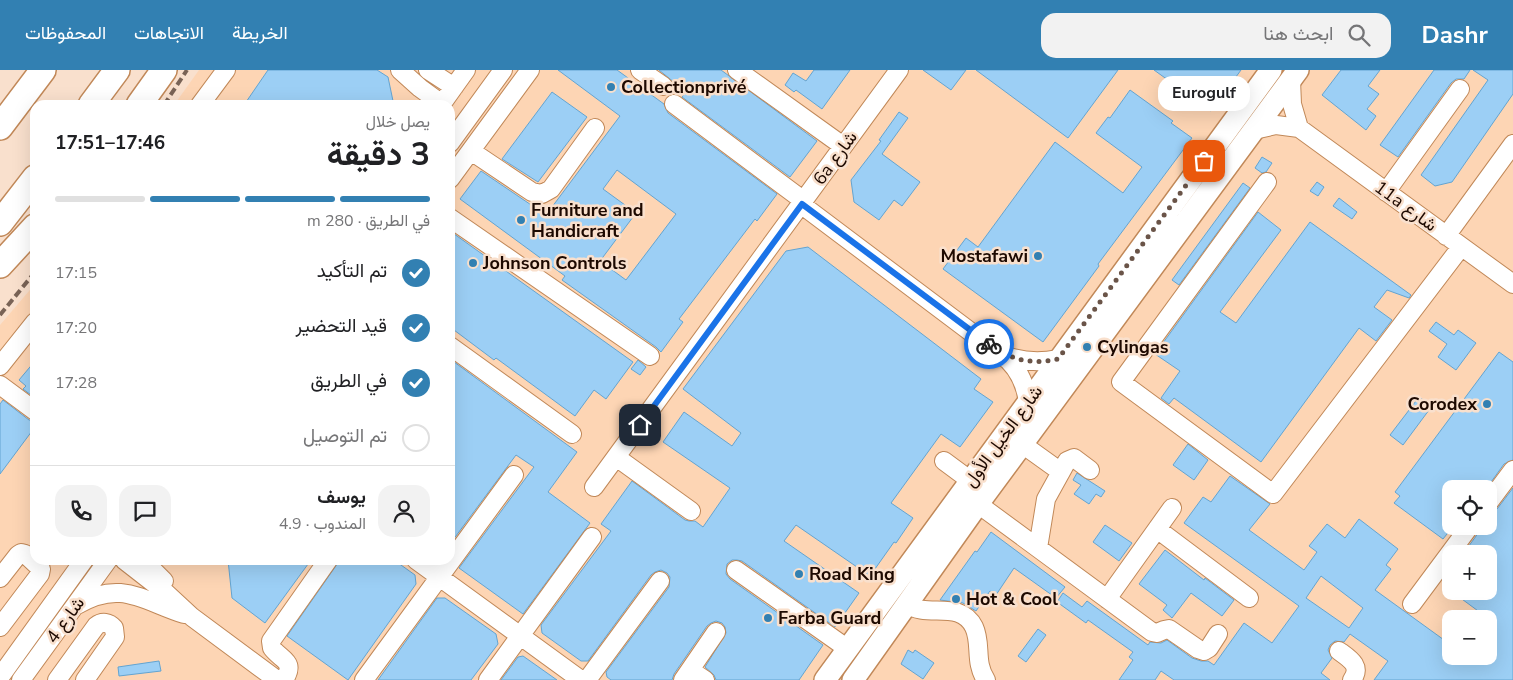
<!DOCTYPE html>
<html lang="ar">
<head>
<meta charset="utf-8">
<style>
  body { margin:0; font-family:"Nunito Sans",Vazirmatn,sans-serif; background:#f2f2f2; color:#202124; direction:rtl; height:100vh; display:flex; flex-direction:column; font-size:19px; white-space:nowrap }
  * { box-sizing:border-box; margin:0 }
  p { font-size:16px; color:#757577 }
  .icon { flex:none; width:28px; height:28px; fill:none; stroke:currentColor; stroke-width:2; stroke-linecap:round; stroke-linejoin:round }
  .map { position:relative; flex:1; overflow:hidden; direction:ltr }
  .sheet { position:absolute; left:30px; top:30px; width:425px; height:465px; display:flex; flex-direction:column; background:#fff; border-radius:15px; box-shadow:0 5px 20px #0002; direction:rtl }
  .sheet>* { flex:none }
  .tools { position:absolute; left:1442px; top:410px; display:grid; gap:10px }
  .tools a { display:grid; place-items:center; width:55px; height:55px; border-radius:10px; background:#fff; box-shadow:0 5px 20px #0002; font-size:25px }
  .pin { position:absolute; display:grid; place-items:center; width:42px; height:42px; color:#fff; margin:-21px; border-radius:10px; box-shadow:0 2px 8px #0006 }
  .courier { position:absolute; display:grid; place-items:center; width:50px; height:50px; margin:-25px; border:4px solid #1a73e8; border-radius:50%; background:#fff; color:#222; box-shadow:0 1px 6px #0007 }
  .bubble { position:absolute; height:35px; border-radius:15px; background:#fff; box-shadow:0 5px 20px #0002; font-size:16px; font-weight:700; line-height:35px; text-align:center; direction:rtl }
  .headline em { font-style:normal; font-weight:700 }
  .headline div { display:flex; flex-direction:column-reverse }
  .headline { display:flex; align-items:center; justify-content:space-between; height:85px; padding:0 25px }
  h1 { font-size:32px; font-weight:700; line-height:38px }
  .bar { display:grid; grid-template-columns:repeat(4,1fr); gap:8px 5px; align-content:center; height:60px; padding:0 25px }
  .bar i { height:6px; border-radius:4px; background:#e0e0e0 }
  .bar .active { background:#3280b2 }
  .bar p { grid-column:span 4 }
  .line { display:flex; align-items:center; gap:12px; padding:0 25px; border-top:1px solid #e0e0e0 }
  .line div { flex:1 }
  .round { display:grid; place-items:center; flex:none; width:52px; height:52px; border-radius:15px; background:#f2f2f2 }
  ol { padding:0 25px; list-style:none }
  li { display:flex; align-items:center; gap:15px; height:55px }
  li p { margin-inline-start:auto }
  li .icon { padding:5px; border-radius:50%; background:#3280b2; color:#fff; stroke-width:4 }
  li:last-child { color:#757577 }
  li i { width:28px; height:28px; border:2px solid #e0e0e0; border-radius:50% }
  header { display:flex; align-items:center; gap:30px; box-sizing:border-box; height:70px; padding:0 25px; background:#3280b2; color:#fff }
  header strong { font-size:24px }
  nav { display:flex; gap:28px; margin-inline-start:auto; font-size:18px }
  .search { width:350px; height:45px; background:#f2f2f2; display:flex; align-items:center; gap:12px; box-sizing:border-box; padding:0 18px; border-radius:15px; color:#757577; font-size:19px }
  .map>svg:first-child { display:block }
  .built { fill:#fdd5b4; fill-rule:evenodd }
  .building { fill:#9ccff5; stroke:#63a4d1; fill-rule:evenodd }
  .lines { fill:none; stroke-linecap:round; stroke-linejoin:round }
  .minor-casing { stroke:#c18858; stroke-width:20 }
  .major-casing { stroke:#c18858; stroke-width:24 }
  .highway-casing { stroke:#c18858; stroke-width:28 }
  .minor { stroke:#fff; stroke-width:18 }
  .major { stroke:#fff; stroke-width:21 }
  .highway { stroke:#fff; stroke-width:25 }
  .rail { stroke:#796356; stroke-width:4; stroke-dasharray:8 4; stroke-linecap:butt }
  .done { stroke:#6a5448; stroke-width:5; stroke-dasharray:0 9 }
  .route { stroke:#1a73e8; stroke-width:6 }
  .poi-dot { fill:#3280b2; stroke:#f9e0cd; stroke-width:2 }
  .labels { text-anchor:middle; stroke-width:5; stroke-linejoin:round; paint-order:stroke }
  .poi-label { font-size:18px; font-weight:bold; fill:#1d0900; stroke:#f9e0cd; text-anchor:start }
  .street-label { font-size:18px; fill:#1d0900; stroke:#f9e0cd }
</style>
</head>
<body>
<header>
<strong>Dashr</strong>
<div class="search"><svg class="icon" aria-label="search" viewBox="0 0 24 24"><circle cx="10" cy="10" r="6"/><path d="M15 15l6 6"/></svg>ابحث هنا</div>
<nav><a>الخريطة</a><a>الاتجاهات</a><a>المحفوظات</a></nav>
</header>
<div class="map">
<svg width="1513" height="610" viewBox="0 0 1513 610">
  <rect width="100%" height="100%" fill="#f9e0cd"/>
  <path class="built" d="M199 0H1513V610H0V255L35 214V490H450V35H174ZM1451 419H1489V456H1451ZM1451 484H1489V521H1451ZM1451 549H1489V586H1451Z"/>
  <path class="building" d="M268 0H377L388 7 393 31 390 35H244Z
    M558 0H617L664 34 668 43 777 124 757 151 755 149 679 249 683 252 661 282 656 277 562 210 565 206 460 129 481 101 546 145 620 46ZM617 100 676 144 626 210 600 191 636 143 603 119Z
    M659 0H721L817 71 790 107 682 27 686 22Z
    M814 0H850L822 39 796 20 794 22 785 15 793 3 806 11Z
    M923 0H966L951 20Z
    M976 0H1118L1068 68Z
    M1154 0H1241L1211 41Z
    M1341 0H1380L1368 16 1379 24 1367 39 1376 46 1366 60 1322 25Z
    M1434 0H1470L1464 9H1456L1451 13 1398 87 1380 75Z
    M1473 0H1513V24L1452 112 1435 116 1421 105 1488 10Z
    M1130 20 1173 51 1171 53 1192 68 1098 194 1099 196 1043 272 943 199 966 168 978 177 1055 72 1123 123 1142 97 1096 63 1108 47 1110 48Z
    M552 22 587 47 538 112 502 89Z
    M899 42 908 48 882 84 920 112 902 136 894 130 879 150 854 132 851 110 881 71 879 70Z
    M1262 87 1272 93 1266 102 1262 103 1255 98Z
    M1317 112 1324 117 1318 126 1310 121Z
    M1243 113 1250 118 1179 215 1172 210Z
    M1339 128 1357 142 1352 149 1333 136Z
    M1258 142 1281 160 1220 242 1236 253 1310 152 1411 225 1409 228 1387 220 1374 237 1392 250 1376 271 1359 258 1261 392 1174 328 1169 334 1161 328 1180 301 1155 284Z
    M450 161 633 292 606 329 594 320 575 346 496 288 494 290 450 257Z
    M808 177 981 309 974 319 993 332 960 377 941 364 891 433 913 448 896 473 894 472 870 506 796 455 784 471 859 523 835 557 742 491 737 490H732L727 494 726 504 730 509 823 575 799 610H716L714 605 705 597 726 563 725 557 722 553 716 551 711 553 707 556 674 604 672 610H611L607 607 606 602 669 517 670 507 667 503 661 500 655 502 651 505 588 591H581L542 563 541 555 611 461 601 454 632 411 685 450 689 451H695L703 457 730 418 663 372 684 342 732 376 741 363 683 319 786 181Z
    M1436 252 1454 265 1458 260 1476 273 1456 300 1438 287 1447 274 1429 261Z
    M1499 282 1513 292V390L1504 394 1486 419H1451V459L1443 469 1394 433 1400 426 1395 422Z
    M450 289 577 382 548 422 590 453 523 544 459 498 534 397 516 385 450 474Z
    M638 290 646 297 640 305 631 299Z
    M35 291V328L23 319 26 316 19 310Z
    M1419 327 1432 336 1403 375 1390 365Z
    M3 330 29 350 35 351V357L0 404V334Z
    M1188 374 1208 390 1194 410 1173 395Z
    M1077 403 1105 421 1101 427 1096 424 1089 434 1074 424 1081 415 1073 410Z
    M1230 406 1270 434 1249 460 1304 500 1317 482 1309 476 1327 454 1345 468 1359 449 1398 479 1386 495 1391 499 1375 520 1451 575V586H1489V549L1451 521H1489V484H1463L1479 462 1480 456H1489V442L1497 439 1513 418V610H1374L1388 591 1350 564 1344 572 1335 571 1330 575 1328 580 1332 588 1321 603 1330 610H1174L1161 601 1155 610H1119L1133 590 1129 587 1133 582 1088 550 1086 553 1057 532 1063 523 1082 537 1087 531 1148 575 1150 572 1161 573 1167 570 1192 588 1201 591H1208L1214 595 1244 553 1272 573 1299 536 1184 453 1203 427 1211 432ZM1321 506 1363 538 1349 558 1306 528Z
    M1105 455 1132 473 1119 491 1093 472Z
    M991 462 1065 517 1056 528 1014 498 996 525 990 521 976 541 963 533 940 530 975 481 977 482Z
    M1165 480 1204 510 1205 508 1234 530 1222 546 1191 523 1172 548 1163 540 1167 535 1139 514Z
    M228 490H311L265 553 232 528Z
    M340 490H394L415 505 416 514 348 610 287 566Z
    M437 528H445L496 564 498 574 471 610H378Z
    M1038 559 1046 565 1026 592 1018 586Z
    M908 580 913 583 915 580 934 593 923 609 901 594Z
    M523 586 557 610H501L518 587Z
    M159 591 161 601 119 606 118 597Z"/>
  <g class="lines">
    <defs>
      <path id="minor" d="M400 0 420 18 442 34
        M428 0 454 17
        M640 0 663 16
        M737 0 843 76
        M1291 10 1292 34 1299 58
        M674 34 804 131
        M200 35 226 0
        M441 35 466 0
        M1254 60 1276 55 1299 58 1513 214
        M450 73 503 0
        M471 81 532 122 542 124 551 119 595 58
        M450 109 530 0
        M1267 112 1121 312 1273 424 1461 177
        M1386 122 1460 19
        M802 135 1008 290C1020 302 1026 315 1028 333
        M450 148 650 286
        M1446 166 1513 74
        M450 276 572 364
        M1003 285C1022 292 1039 293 1058 289
        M0 296 35 252
        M0 315 35 341
        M1022 374 1061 402
        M616 387 691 441
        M944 391 971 411
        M594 417 899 0
        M1489 432 1513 400
        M978 434 1152 562 1157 563 1164 560 1169 559 1198 579 1204 581 1209 578 1218 564
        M1157 459 1249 528
        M1038 478 1046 429 1067 391 1074 388 1090 400
        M124 490 165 522 192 547 277 610
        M147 490 152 499 164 511
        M416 490 581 610
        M736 500 848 579
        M0 508 18 485 21 483 25 484 41 499 40 504 0 557
        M1107 529 1172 438
        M907 534C927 549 960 529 974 557 982 574 974 592 986 610
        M1412 534 1470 456
        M77 535C121 509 143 531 184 544
        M1339 581C1350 589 1362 596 1352 610
        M690 600 705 610
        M0 607 84 490
        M21 610 108 490
        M57 610 96 556C102 551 109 552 114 558L115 567 85 610
        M284 610C296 591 282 591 272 578L271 571 328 490
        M364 610 514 405
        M488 610 592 467
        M587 610 660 511
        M683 610 716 562"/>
      <path id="major" d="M825 610 1271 0
        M853 610 978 434 1298 0"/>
      <path id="highway" d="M91 35 117 0
        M139 35 164 0
        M0 57 43 0
        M0 153 35 108
        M0 195 35 157"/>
    </defs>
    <use href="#minor" class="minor-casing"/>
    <use href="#major" class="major-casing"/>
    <use href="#highway" class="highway-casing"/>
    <use href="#minor" class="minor"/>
    <use href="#major" class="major"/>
    <use href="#highway" class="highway"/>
    <path class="rail" d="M164 35 187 0
      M0 245 35 202"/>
  </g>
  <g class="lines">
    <path class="done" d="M989 274C1010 290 1032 295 1058 289L1204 91"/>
    <path class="route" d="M640 355 802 134 989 274"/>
  </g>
  <g class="poi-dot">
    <circle cx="611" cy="17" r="5"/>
    <circle cx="521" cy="150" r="5"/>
    <circle cx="1038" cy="186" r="5"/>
    <circle cx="473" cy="193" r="5"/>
    <circle cx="1087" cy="277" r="5"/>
    <circle cx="1487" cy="334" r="5"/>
    <circle cx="799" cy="504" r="5"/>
    <circle cx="956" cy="529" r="5"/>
    <circle cx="768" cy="548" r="5"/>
  </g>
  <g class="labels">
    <g class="poi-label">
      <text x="621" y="23">Collectionprivé</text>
      <text x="531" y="146">Furniture and<tspan x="531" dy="21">Handicraft</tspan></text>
      <text x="1028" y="192" text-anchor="end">Mostafawi</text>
      <text x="483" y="199">Johnson Controls</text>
      <text x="1097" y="283">Cylingas</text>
      <text x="1477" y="340" text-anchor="end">Corodex</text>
      <text x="809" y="510">Road King</text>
      <text x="966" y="535">Hot &amp; Cool</text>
      <text x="778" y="554">Farba Guard</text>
    </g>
    <g class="street-label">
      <text transform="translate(835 88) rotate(-54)" y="6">6a شارع</text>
      <text transform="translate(1406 136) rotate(36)" y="6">11a شارع</text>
      <text transform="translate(1003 366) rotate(-54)" y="6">شارع الخيل الأول</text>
      <text transform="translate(65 550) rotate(-54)" y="6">شارع 4</text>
    </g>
  </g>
</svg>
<div class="tools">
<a><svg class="icon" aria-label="locate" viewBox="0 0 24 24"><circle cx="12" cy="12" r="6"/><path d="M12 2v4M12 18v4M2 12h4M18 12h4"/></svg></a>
<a>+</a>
<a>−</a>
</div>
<div class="pin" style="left:1204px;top:91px;background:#ea580c"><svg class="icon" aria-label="bag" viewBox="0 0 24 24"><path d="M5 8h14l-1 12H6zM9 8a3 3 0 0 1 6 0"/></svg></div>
<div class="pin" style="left:640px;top:355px;background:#1f2937"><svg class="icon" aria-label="home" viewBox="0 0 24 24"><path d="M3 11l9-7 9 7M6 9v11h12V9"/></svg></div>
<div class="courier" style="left:989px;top:274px"><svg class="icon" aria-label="bike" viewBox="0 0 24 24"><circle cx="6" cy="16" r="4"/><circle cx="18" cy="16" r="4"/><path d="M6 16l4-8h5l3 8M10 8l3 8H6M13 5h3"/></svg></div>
<div class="bubble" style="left:1158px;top:6px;width:92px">Eurogulf</div>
<section class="sheet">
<div class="headline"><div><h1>3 دقيقة</h1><p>يصل خلال</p></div><em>17:46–17:51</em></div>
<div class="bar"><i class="active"></i><i class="active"></i><i class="active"></i><i></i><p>في الطريق · 280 m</p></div>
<ol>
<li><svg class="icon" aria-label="check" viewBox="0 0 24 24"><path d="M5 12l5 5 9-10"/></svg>تم التأكيد<p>17:15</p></li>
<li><svg class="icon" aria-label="check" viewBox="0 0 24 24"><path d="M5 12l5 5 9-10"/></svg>قيد التحضير<p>17:20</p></li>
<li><svg class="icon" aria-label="check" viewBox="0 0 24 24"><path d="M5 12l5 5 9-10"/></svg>في الطريق<p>17:28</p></li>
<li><i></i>تم التوصيل</li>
</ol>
<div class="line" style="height:90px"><a class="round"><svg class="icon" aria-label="person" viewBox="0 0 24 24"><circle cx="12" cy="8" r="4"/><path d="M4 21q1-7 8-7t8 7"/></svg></a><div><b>يوسف</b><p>المندوب · 4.9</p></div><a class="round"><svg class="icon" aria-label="chat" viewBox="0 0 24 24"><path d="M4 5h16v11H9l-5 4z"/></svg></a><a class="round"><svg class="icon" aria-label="phone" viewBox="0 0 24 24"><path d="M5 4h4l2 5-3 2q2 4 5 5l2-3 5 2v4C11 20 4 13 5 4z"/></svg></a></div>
</section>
</div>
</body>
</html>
